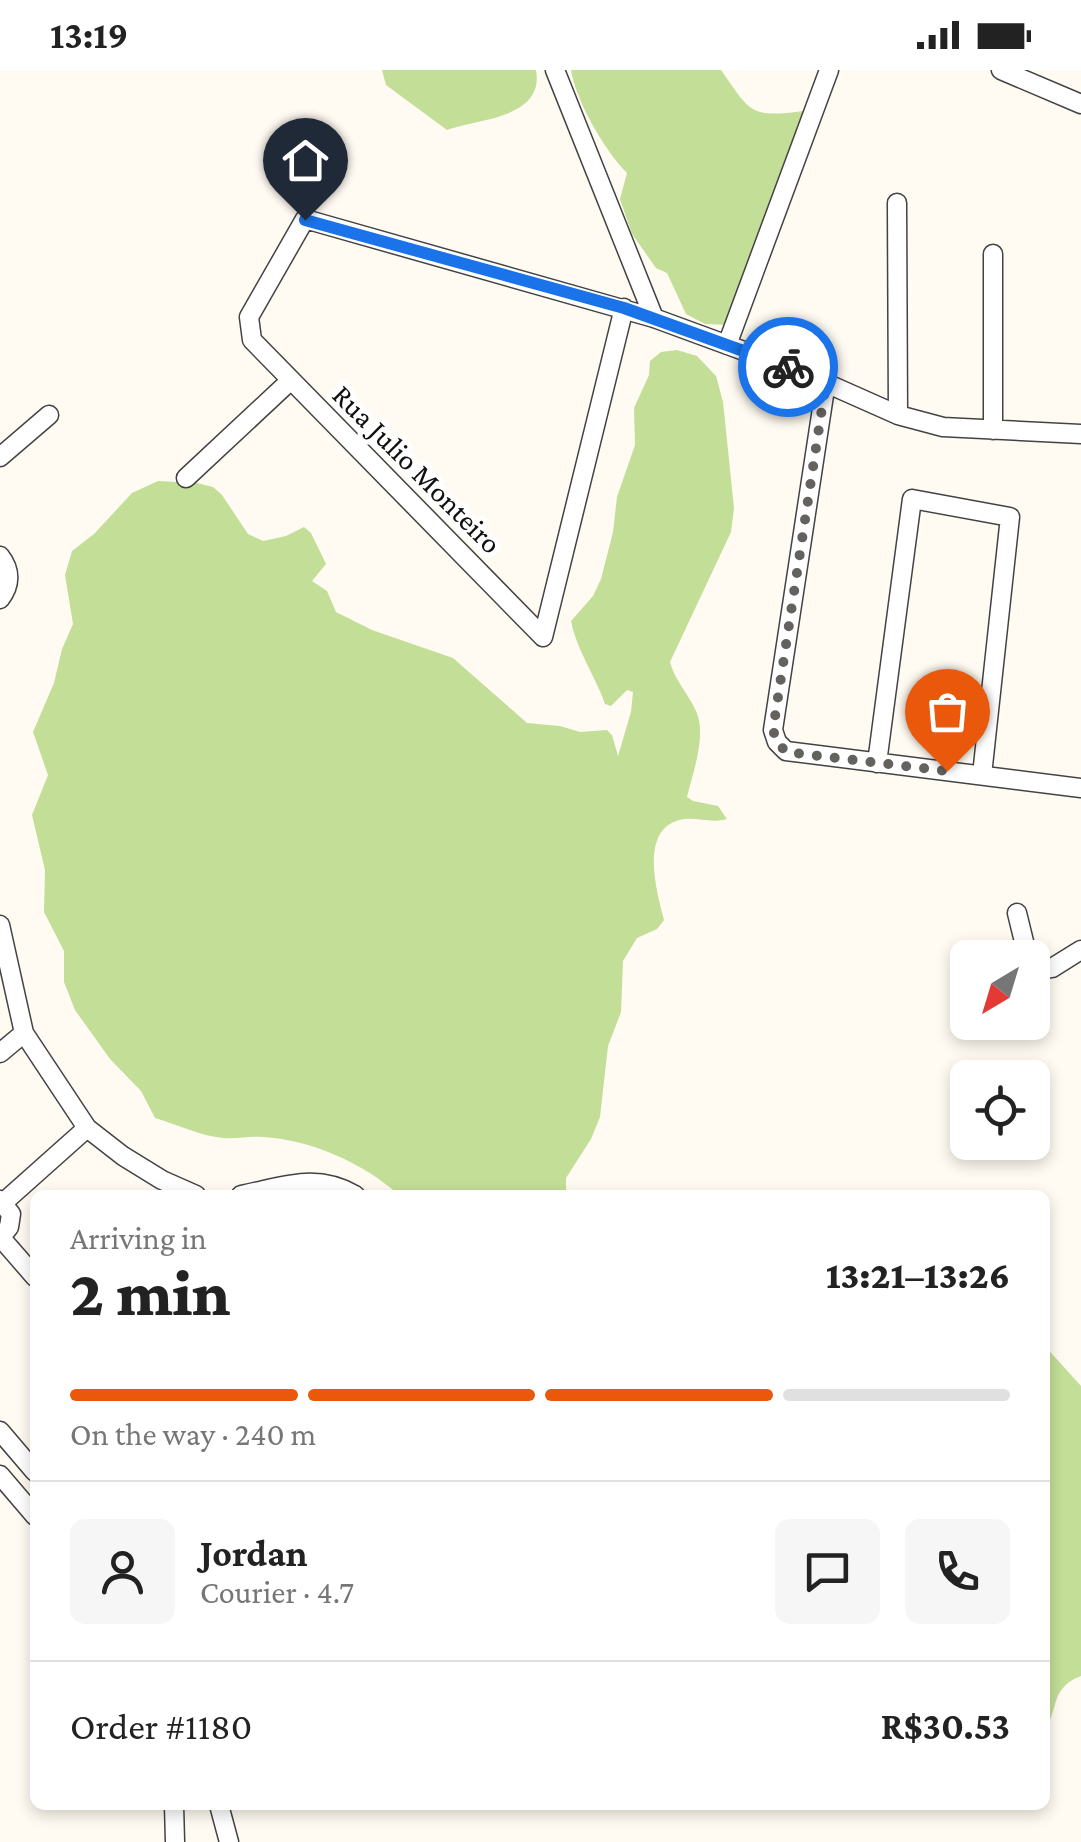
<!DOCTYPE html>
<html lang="en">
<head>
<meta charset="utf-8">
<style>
  body { margin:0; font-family:"Crimson Pro",serif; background:#f6f6f6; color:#222; height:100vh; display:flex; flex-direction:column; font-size:38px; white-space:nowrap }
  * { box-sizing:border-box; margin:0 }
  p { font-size:32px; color:#767676 }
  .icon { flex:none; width:55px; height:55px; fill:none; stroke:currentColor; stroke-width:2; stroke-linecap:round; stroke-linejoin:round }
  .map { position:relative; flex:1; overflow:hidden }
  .details { position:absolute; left:30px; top:1120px; width:1020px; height:620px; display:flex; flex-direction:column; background:#fff; border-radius:15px; box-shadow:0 5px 15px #0003 }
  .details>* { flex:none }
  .needle { width:65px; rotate:218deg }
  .fabs { position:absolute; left:950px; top:870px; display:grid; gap:20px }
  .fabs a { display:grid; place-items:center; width:100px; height:100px; border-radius:15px; background:#fff; box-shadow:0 5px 15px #0003; font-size:50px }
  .pin { position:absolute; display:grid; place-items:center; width:85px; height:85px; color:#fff; margin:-102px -42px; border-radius:50% 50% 50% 0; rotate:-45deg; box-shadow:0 0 10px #0007 }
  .pin .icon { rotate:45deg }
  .courier { position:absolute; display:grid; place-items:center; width:100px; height:100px; margin:-50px; border:8px solid #1a73e8; border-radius:50%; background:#fff; color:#222; box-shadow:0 2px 12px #0007 }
  .overview em { font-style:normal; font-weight:800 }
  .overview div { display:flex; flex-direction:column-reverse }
  .overview { display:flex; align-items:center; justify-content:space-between; height:170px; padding:0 40px }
  h1 { font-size:65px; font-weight:800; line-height:75px }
  .bar { display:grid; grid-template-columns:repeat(4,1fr); gap:15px 10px; align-content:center; height:120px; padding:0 40px }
  .bar i { height:12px; border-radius:8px; background:#e0e0e0 }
  .bar .selected { background:#ea580c }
  .bar p { grid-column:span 4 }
  .line { display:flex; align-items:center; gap:25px; padding:0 40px; border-top:2px solid #e0e0e0 }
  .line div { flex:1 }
  .round { display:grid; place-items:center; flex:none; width:105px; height:105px; border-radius:15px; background:#f6f6f6 }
  .status { display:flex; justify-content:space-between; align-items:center; height:70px; padding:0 50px; background:#fff; direction:ltr }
  .status svg { height:28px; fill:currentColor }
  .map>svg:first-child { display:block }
  .forest { fill:#c2de97 }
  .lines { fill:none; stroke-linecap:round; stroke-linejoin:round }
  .minor-casing { stroke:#434343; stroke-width:21 }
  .minor { stroke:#fff; stroke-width:18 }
  .done { stroke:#64625f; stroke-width:10; stroke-dasharray:0 18 }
  .route { stroke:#1a73e8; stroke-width:12 }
  .labels { text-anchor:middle; stroke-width:10; stroke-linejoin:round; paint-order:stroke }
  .street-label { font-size:30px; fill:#101010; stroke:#fff }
</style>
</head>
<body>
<div class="status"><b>13:19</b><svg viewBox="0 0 49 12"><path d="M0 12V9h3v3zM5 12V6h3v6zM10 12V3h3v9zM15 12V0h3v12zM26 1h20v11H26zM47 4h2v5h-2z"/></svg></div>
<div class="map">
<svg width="1081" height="1772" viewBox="0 0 1081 1772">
  <rect width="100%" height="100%" fill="#fffbf2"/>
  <path class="forest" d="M382 0H536C545 49 476 49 447 60L386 15Z
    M571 0H721C751 43 750 48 804 41L811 49 731 255 705 254 686 244 667 203 656 198 632 164 620 129 627 103C605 81 576 31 571 0Z
    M677 280 697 286 716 306 723 332 734 438 731 462 670 592C675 611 688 623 696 641 707 665 693 702 687 727L693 731 718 736 727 749C711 754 695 746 679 750 639 761 657 823 664 850L657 859 637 868 623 891 621 942 608 976 600 1047 591 1069 566 1108V1125H399C363 1093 312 1070 263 1067 250 1066 236 1069 223 1068 201 1066 176 1054 155 1048L141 1021 110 989 75 940 64 912V881L44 842 45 800 32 745 48 705 33 662 54 613 62 579 73 554 65 505 72 481 94 464 132 423 158 411 197 413 213 417 222 425 248 464 263 471 286 466 304 457 311 463 326 494 312 511 327 521 336 542 372 560 453 588 527 653 560 656 580 662 607 660 612 665 618 686 631 642 633 622 627 620 611 636 605 634C595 605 577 581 571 551L593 526 601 509 613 462 617 427 635 375 634 338 649 305 650 291 661 282Z
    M1045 1276 1081 1316V1606C1050 1618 1059 1638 1045 1660Z"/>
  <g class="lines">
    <defs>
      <path id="minor" d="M555 0 654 248
        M1001 0 1081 34
        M897 133 898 345
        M727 275 829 0
        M826 312 773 660 777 672 786 681 1081 718
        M993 360V184
        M0 387 49 345
        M186 408 291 310
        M0 486C11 500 11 515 0 529
        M543 567 252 270 249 247 305 149 654 248 801 302 898 345 943 357 1081 364
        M543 567 624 238
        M877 693 912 429 1010 447 982 705
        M1017 843 1028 888
        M0 855 24 963 87 1058 123 1086 162 1110 196 1125
        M1032 894 1041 900 1052 898 1081 880
        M0 983 24 963
        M241 1125C283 1117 315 1102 355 1125
        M0 1130 11 1144 9 1157 0 1168
        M4 1132 87 1058
        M1 1168 35 1207
        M0 1361 35 1402
        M0 1405 35 1446
        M174 1735 175 1772
        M219 1735 229 1772"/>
    </defs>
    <use href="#minor" class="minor-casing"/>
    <use href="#minor" class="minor"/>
  </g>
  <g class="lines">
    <path class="done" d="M788 297 826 312 773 660 777 672 786 682 947 701"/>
    <path class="route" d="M305 150 624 238 788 297"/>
  </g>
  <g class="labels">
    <g class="street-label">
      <text transform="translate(417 399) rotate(45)" y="10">Rua Julio Monteiro</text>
    </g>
  </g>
</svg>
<div class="fabs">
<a><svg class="needle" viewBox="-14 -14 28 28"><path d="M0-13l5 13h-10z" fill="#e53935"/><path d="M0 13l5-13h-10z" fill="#767676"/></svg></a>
<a><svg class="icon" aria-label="locate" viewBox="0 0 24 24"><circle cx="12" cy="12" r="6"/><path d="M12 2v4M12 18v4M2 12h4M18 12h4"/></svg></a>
</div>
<div class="pin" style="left:947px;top:701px;background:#ea580c"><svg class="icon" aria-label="bag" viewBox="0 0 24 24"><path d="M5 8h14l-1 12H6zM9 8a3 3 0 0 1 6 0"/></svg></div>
<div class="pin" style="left:305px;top:150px;background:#1f2937"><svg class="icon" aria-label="home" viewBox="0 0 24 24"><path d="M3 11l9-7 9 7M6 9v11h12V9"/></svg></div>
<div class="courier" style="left:788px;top:297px"><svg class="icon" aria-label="bike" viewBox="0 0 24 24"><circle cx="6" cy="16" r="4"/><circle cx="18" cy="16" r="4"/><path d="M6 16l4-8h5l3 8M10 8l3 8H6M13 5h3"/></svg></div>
<section class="details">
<div class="overview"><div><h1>2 min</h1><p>Arriving in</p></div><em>13:21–13:26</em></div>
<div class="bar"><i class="selected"></i><i class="selected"></i><i class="selected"></i><i></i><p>On the way · 240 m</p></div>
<div class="line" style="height:180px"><a class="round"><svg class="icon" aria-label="person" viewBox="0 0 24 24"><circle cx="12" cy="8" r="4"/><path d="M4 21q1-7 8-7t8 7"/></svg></a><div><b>Jordan</b><p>Courier · 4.7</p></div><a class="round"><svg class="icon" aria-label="chat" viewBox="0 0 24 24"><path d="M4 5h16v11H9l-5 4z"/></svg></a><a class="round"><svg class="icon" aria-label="phone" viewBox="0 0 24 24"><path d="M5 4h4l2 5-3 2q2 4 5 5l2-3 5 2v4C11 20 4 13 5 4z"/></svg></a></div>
<div class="line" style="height:130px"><div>Order #1180</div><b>R$30.53</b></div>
</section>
</div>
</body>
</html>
